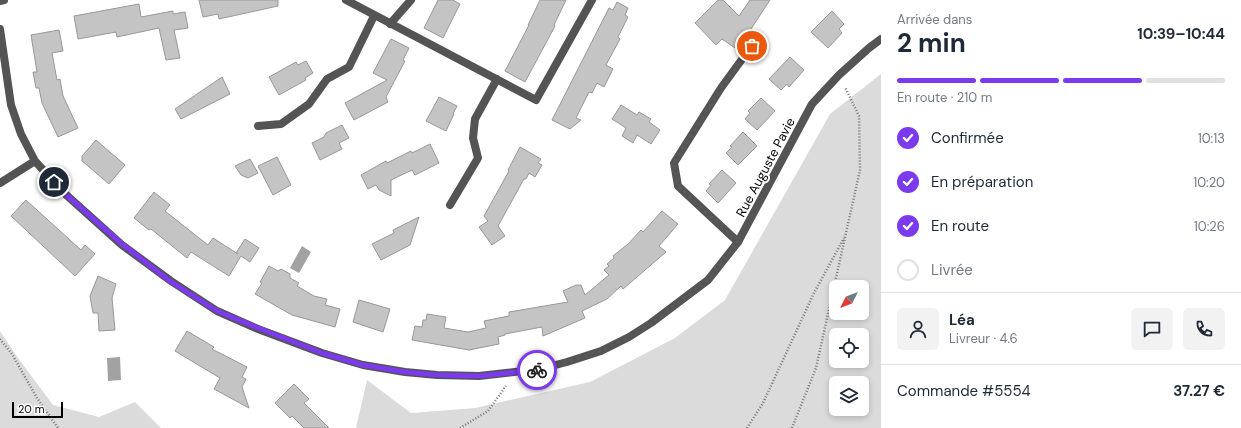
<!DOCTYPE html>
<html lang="fr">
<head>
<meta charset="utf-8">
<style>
  body { margin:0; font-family:"DM Sans",sans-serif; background:#f2f2f3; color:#1f2937; height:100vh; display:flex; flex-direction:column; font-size:15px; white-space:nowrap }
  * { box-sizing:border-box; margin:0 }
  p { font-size:13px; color:#747a83 }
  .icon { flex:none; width:22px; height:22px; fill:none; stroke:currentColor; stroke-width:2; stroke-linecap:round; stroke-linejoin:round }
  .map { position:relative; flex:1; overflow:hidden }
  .drawer { display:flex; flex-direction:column; background:#fff; width:360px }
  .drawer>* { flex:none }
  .needle { width:26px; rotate:228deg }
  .tools { position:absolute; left:829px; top:280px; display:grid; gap:8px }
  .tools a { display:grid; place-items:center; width:40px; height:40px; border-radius:6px; background:#fff; box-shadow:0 2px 6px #0003; font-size:20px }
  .scale { position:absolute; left:12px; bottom:10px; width:51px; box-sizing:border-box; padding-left:4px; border:2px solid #000; border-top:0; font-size:11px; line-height:14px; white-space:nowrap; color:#000; -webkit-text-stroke:3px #fff; paint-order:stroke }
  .pin { position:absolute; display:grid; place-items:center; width:34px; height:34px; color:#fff; margin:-17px; border:2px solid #fff; border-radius:50%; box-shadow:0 1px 4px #0007 }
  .courier { position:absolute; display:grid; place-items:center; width:40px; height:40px; margin:-20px; border:3px solid #7c3aed; border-radius:50%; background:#fff; color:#222; box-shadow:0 1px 5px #0007 }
  .head em { font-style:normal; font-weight:700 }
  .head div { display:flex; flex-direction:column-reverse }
  .head { display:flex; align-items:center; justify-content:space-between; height:68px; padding:0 16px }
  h1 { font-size:26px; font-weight:700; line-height:30px }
  .bar { display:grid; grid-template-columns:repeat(4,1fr); gap:6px 4px; align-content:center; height:48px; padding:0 16px }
  .bar i { height:5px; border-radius:3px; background:#e0e1e3 }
  .bar .selected { background:#7c3aed }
  .bar p { grid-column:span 4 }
  .line { display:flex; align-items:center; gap:10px; padding:0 16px; border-top:1px solid #e0e1e3 }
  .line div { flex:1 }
  .round { display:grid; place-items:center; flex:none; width:42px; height:42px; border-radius:6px; background:#f2f2f3 }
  ol { padding:0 16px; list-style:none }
  li { display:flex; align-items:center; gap:12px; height:44px }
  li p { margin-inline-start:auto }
  li .icon { padding:4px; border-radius:50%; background:#7c3aed; color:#fff; stroke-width:4 }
  li:last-child { color:#747a83 }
  li i { width:22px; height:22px; border:2px solid #e0e1e3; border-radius:50% }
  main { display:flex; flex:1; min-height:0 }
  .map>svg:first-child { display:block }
  .green { fill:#dbdbdb; fill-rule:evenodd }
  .water { fill:#a2a2a2 }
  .building { fill:#c4c4c4; stroke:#989898 }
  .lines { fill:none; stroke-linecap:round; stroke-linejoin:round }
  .path { stroke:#767676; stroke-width:2.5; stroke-dasharray:1 2; stroke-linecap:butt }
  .lane { stroke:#545454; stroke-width:8 }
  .street { stroke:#545454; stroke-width:8 }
  .done { stroke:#595959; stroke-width:4; stroke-dasharray:0 7.2 }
  .route { stroke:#7c3aed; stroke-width:5 }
  .labels { text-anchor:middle; stroke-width:4; stroke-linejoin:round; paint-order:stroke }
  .street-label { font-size:13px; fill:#000; stroke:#fff }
</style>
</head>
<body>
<main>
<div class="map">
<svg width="881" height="428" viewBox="0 0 881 428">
  <rect width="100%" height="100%" fill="#fff"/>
  <path class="green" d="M881 74V428H356L367 380 411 413 475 408 590 382 675 338 725 300 830 114ZM836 287H862V313H836ZM836 335H862V361H836ZM836 383H862V409H836Z
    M0 331 18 358 53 405 99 417 135 402 161 428H0Z"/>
  <path class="water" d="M302 246 311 252 299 273 290 268Z
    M120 357 121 380 108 381 107 358Z"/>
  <path class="building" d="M199 0H278V6L219 19 218 14 203 17Z
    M438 0H453L460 4 443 38 424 28Z
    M540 0H566L554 25 555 26 525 82 505 71 529 25H528Z
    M718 0H723L739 16 750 0H770L751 29 755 32 741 52 722 39 716 45 695 23Z
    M617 2 628 8 625 15 628 17 618 37 620 39 606 65 613 69 604 87 597 83 592 93 589 92 576 118 581 120 570 129 552 120 609 8 613 10Z
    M139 4 141 17 173 11V14L185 12 188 28 174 30 180 58 166 60 159 28 117 37 116 32 78 39 74 16Z
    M832 11 844 24 839 29 842 33 828 48 811 32Z
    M59 30 63 51 52 53 57 80 60 79 63 96 78 128 58 137 42 103 39 88H36L33 72H37L31 35Z
    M391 39 409 48 403 60 405 61 386 97 388 102 354 120 345 103 387 80 373 73Z
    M790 57 804 70 789 87 787 84 781 90 769 79Z
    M306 61 313 73 305 78 306 80 279 95 269 77 296 62 298 65Z
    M222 77 230 94 181 119 175 109Z
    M439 97 457 106 453 114H454L446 131 426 121Z
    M761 98 775 111 757 130 745 119 750 113 748 111Z
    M621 105 637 115 639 112 651 119 649 122 660 130 651 144 637 135 633 143 622 136 626 128 612 119Z
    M342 125 349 138 339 143 342 149 320 160 312 143 324 137 326 133Z
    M743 132 757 146 738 165 726 153 732 147 730 146Z
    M96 140 125 165 109 184 82 161V156Z
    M430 144 439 163 415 175 412 170 391 180V196L379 190 376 185 368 189 361 175 386 161 387 163 411 151 412 153Z
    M520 147 541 159 538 163 542 165 535 177 529 173 526 179H524L498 226 505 236 492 245 479 227 488 221 484 216 509 171 508 170Z
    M277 157 291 185 273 195 258 166Z
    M250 159 258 173 248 178 241 175 235 166Z
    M722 170 736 183 718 203 706 191 711 185 709 184Z
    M154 192 170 205 165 211 208 245 213 238 238 254 236 253 245 239 259 248 250 262 241 256 229 276 191 252 187 258 151 229 149 230 134 218Z
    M26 200 81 250 85 245 95 254 75 276 11 216Z
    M662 211 678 224 659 246 666 252 623 289 621 286 607 299 582 311 585 318 543 336 542 327 505 334V335L498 337 499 344 469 350 412 340 415 326 422 327 423 320H426L427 314 446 317 444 328 468 332 486 328 484 321 509 316V312L568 302 563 291 576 285H581L585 295 609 275 604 270 609 266 607 264 614 258 613 256 628 244 641 230 643 232Z
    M419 217 410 245 381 260 372 244 394 233 393 230Z
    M269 266 278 271 281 269 290 274V278L299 283 297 286 314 296 327 299 325 305 340 309 335 327 292 315 255 294 262 283 260 282Z
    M98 276 116 284 112 298 115 330 99 331 98 313H93L90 296Z
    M359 300 390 309 383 332 353 322Z
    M187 331 214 347 212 349 247 367 242 377 246 379 242 387 249 408 214 389 220 378 175 351Z
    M294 384 309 399 304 403 329 428H304L292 416 290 418 275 403Z"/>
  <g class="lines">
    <path class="path" d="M0 339 12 354 37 398 58 428
      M460 428 488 411 506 386
      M747 428 763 403 814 293 844 238
      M792 428 816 368 860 170 859 116 845 87"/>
    <path class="lane" d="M738 242 678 186 674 163 721 88 759 36"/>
    <path class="street" d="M346 0 536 100 592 0
      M0 1 4 0
      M390 24 411 0
      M0 29 11 105 21 134 35 161 63 192 122 245 171 281 217 311 258 329 322 353 363 365 405 372 437 375 479 376 540 369 567 362 601 351 629 337 651 323 708 280 738 242 812 104 839 75 869 48 881 39
      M258 126 281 124 309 104 327 79 349 67 374 16
      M0 183 35 161
      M450 205 478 158 473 138 475 119 497 79"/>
  </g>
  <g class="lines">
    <path class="done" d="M537 370 567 362 601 351 629 337 652 323 708 280 738 242 678 186 674 163 721 88 752 46"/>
    <path class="route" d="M54 182 63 192 122 244 170 281 217 311 258 328 322 353 363 365 405 372 437 375 479 376 537 370"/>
  </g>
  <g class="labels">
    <g class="street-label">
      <text transform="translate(765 167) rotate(-62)" y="5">Rue Auguste Pavie</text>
    </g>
  </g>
</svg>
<div class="tools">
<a><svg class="needle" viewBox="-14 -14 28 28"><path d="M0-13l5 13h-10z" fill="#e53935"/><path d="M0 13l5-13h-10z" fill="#747a83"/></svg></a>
<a><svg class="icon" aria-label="locate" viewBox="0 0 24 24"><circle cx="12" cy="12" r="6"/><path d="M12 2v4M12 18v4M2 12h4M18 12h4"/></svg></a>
<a><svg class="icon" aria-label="layers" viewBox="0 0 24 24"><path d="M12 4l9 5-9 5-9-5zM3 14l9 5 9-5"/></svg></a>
</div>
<div class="scale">20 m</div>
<div class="pin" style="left:752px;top:46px;background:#ea580c"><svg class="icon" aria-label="bag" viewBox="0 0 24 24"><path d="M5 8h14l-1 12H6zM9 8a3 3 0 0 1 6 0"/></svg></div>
<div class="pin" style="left:54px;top:182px;background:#1f2937"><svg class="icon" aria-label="home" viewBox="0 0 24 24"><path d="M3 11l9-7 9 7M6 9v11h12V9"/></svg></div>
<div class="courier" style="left:537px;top:370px"><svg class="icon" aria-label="bike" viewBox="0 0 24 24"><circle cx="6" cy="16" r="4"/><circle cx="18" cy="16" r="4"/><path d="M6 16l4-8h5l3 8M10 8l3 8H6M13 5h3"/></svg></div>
</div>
<section class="drawer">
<div class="head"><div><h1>2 min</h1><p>Arrivée dans</p></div><em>10:39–10:44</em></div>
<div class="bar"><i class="selected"></i><i class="selected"></i><i class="selected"></i><i></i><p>En route · 210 m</p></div>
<ol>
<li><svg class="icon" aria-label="check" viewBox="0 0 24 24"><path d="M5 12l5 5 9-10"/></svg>Confirmée<p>10:13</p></li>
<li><svg class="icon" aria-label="check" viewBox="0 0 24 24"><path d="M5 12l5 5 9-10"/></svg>En préparation<p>10:20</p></li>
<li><svg class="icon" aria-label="check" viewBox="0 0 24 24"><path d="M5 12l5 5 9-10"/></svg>En route<p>10:26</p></li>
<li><i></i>Livrée</li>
</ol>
<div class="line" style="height:72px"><a class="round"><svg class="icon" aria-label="person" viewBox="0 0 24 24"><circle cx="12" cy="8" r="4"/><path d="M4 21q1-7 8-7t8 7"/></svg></a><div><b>Léa</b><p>Livreur · 4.6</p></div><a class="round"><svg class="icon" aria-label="chat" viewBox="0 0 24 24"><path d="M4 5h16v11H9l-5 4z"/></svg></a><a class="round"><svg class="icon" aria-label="phone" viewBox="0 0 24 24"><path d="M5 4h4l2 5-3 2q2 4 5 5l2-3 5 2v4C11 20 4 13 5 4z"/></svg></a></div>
<div class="line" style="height:52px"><div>Commande #5554</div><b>37.27 €</b></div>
</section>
</main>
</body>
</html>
